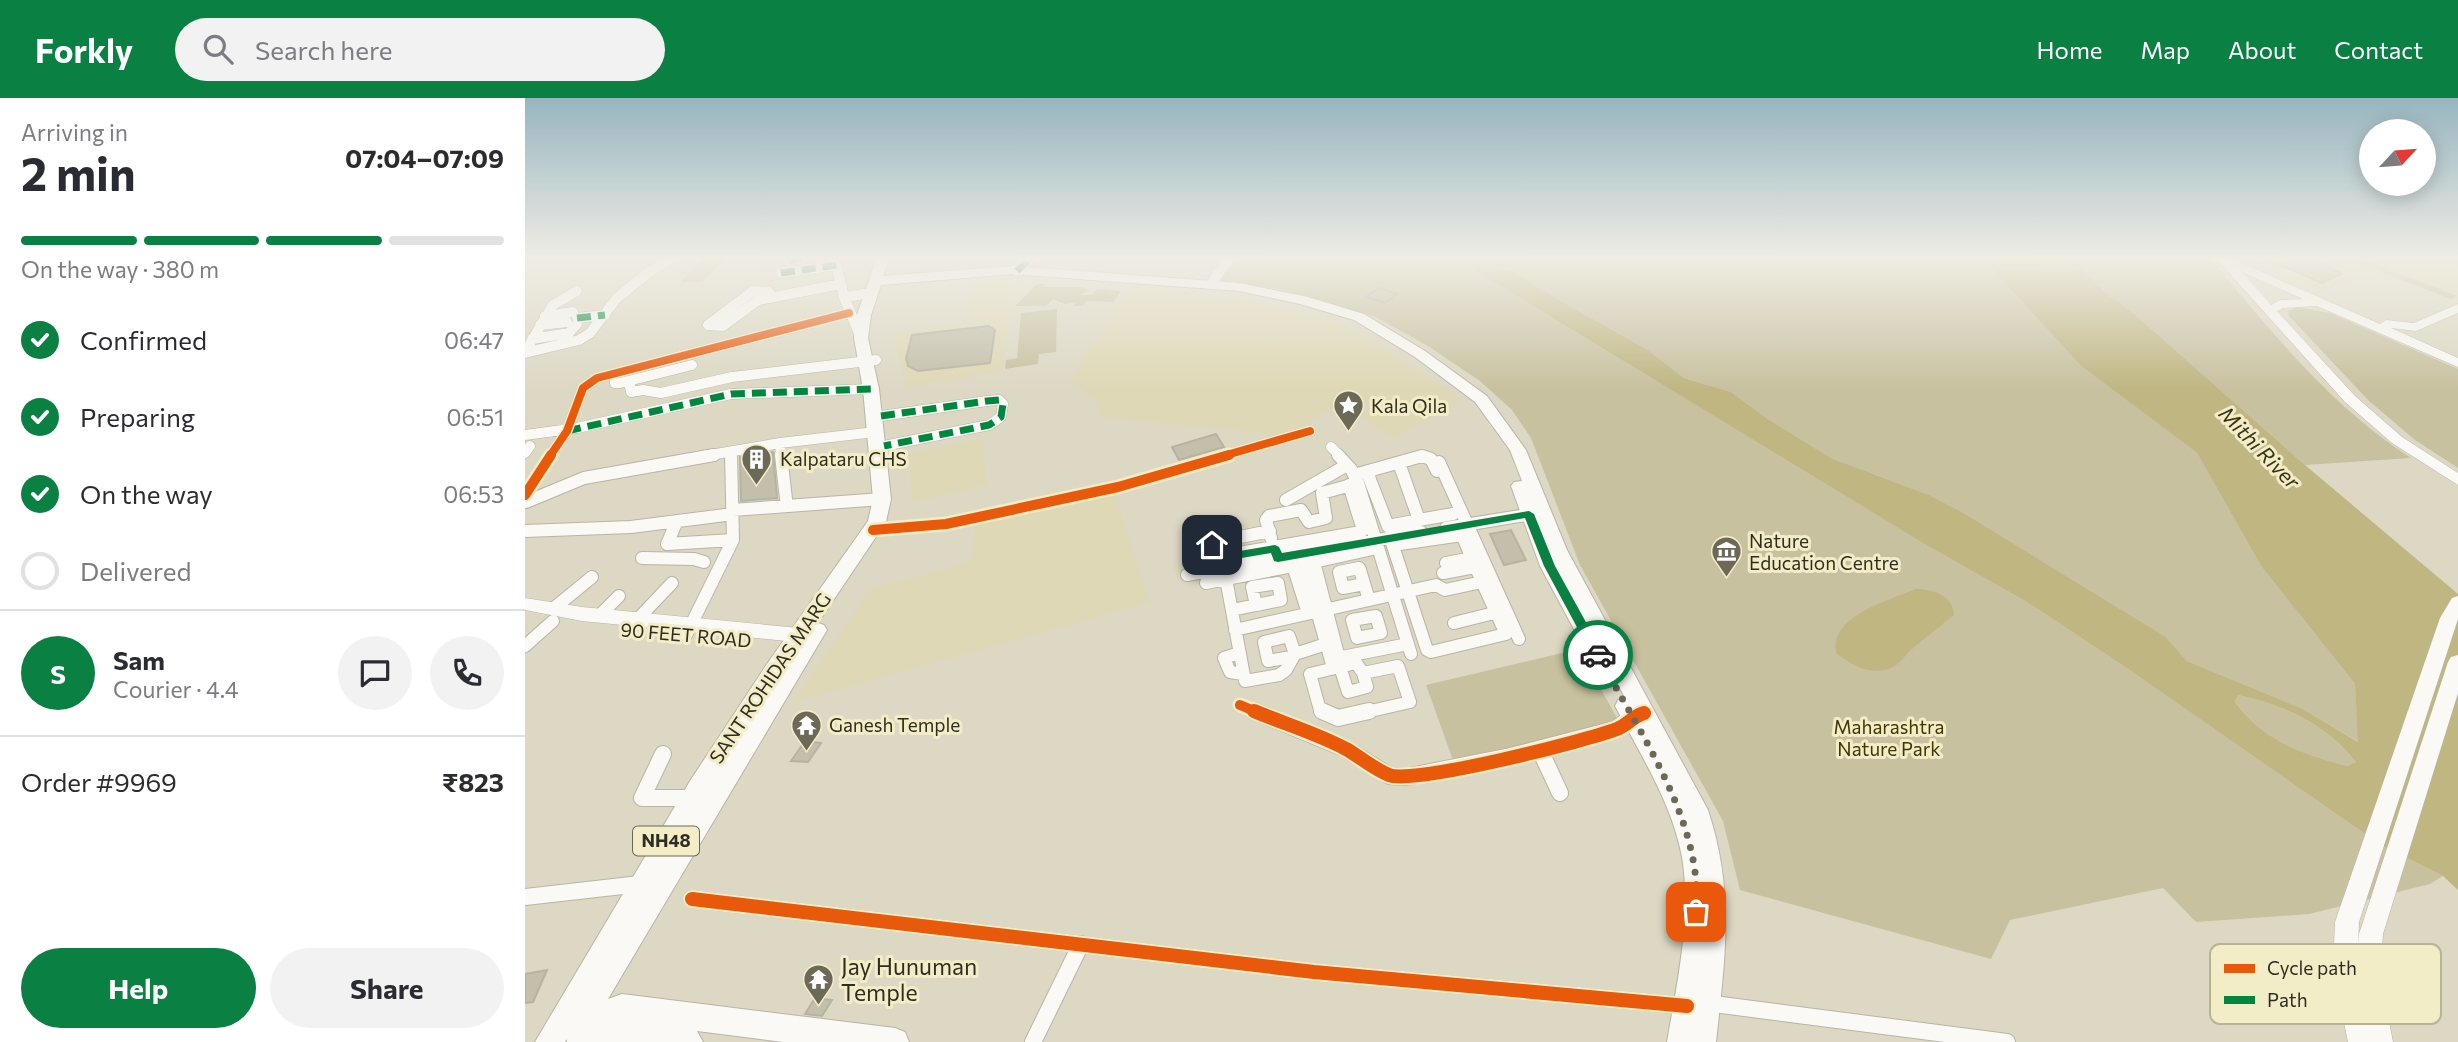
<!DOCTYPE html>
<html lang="en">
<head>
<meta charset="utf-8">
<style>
  body { margin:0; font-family:Commissioner,sans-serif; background:#f2f2f3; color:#2b2b33; height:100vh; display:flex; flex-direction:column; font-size:26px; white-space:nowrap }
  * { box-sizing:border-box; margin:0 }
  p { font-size:23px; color:#7c7c81 }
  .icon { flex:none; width:38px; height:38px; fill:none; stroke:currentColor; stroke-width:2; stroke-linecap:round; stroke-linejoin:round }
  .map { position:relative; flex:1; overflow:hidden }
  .details { display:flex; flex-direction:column; background:#fff; width:525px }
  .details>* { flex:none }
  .needle { width:46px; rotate:64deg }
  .controls { position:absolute; left:1834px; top:21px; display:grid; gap:14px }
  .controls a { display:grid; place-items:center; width:77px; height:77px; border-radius:50%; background:#fff; box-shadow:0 4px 18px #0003; font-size:35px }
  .pin { position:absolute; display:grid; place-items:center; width:60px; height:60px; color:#fff; margin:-30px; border-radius:14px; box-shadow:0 4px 10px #0006 }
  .courier { position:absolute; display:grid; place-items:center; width:70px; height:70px; margin:-35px; border:5px solid #0b8043; border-radius:50%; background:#fff; color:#222; box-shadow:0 2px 9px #0007 }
  .summary em { font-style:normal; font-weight:700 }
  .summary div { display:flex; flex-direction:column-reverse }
  .summary { display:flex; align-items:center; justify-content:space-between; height:119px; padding:0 21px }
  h1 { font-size:46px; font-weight:700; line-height:52px }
  .bar { display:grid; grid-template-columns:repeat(4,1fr); gap:10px 7px; align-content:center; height:84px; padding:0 21px }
  .bar i { height:9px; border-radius:5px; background:#e1e1e2 }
  .bar .on { background:#0b8043 }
  .bar p { grid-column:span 4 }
  .line { display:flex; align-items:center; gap:18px; padding:0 21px; border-top:2px solid #e1e1e2 }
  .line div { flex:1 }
  .round { display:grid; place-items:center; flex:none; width:74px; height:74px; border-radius:37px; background:#f2f2f3 }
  ol { padding:0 21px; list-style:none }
  li { display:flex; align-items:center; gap:21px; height:77px }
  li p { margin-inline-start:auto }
  li .icon { padding:7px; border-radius:50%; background:#0b8043; color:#fff; stroke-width:4 }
  li:last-child { color:#7c7c81 }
  li i { width:38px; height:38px; border:4px solid #e1e1e2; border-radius:50% }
  .primary-button { display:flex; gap:14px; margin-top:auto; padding:14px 21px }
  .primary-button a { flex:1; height:80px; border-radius:42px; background:#0b8043; color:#fff; font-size:28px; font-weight:700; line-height:80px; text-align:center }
  .primary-button a+a { background:#f2f2f3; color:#2b2b33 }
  header { display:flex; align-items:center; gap:42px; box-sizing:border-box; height:98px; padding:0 35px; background:#0b8043; color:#fff }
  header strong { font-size:33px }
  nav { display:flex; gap:38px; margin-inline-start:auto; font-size:24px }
  .search { width:490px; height:63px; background:#f2f2f3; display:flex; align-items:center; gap:18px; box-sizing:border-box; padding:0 24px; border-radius:38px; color:#7c7c81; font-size:26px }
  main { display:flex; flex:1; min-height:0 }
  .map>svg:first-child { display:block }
  .built { fill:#ded8b6 }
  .green { fill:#c8c1a0 }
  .water { fill:#bfb682; fill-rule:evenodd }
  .building { fill:#c3bfaa; stroke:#b6b3a3; stroke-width:2 }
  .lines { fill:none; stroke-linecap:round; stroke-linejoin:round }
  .street-far2-casing { stroke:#b8b5a5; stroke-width:11 }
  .street-far1-casing { stroke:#b8b5a5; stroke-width:14 }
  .street-casing { stroke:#b8b5a5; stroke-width:18 }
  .secondary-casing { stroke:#b8b5a5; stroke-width:1 }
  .primary-casing { stroke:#b8b5a5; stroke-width:2 }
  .street-far2 { stroke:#faf9f6; stroke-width:10 }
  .street-far1 { stroke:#faf9f6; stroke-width:12 }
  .street { stroke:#faf9f6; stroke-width:16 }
  .secondary { fill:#faf9f6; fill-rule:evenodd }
  .primary { fill:#faf9f6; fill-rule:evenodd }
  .quiet { stroke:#00873e; stroke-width:7; stroke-dasharray:14 7; stroke-linecap:butt }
  .cycleway-far2-casing { stroke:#f3edc7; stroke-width:11 }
  .cycleway-far1-casing { stroke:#f3edc7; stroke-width:15 }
  .cycleway-casing { stroke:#f3edc7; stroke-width:18 }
  .cycleway-far2 { stroke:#e8590c; stroke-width:8 }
  .cycleway-far1 { stroke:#e8590c; stroke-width:10 }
  .cycleway { stroke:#e8590c; stroke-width:14 }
  .route { fill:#0b8043 }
  .done { stroke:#6c6959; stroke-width:7; stroke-dasharray:0 12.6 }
  .labels { text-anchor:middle; stroke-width:6; stroke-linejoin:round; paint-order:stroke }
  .shield { fill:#f3edc7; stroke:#6a6751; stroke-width:2 }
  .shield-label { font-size:18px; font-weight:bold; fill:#2f2d1f }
  .poi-label { font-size:19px; fill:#2f2d1f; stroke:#f3edc7; text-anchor:start }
  .street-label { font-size:19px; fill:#2f2d1f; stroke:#f3edc7 }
  .park-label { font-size:19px; fill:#403701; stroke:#f3edc7 }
  .water-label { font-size:21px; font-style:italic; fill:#383315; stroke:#f3edc7 }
  .near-poi-label { font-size:23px; fill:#2f2d1f; stroke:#f3edc7; text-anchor:start }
  .key { fill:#f3edc7; stroke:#b8b395; stroke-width:2 }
  .key-label { font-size:19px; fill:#2f2d1f }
</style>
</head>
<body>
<header>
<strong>Forkly</strong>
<div class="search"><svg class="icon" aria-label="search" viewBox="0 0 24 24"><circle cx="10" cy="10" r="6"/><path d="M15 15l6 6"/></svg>Search here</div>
<nav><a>Home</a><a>Map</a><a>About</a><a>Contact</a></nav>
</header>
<main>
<section class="details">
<div class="summary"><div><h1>2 min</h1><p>Arriving in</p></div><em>07:04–07:09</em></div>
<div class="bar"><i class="on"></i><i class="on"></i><i class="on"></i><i></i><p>On the way · 380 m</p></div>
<ol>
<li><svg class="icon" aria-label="check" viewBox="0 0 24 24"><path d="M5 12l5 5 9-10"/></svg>Confirmed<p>06:47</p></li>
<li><svg class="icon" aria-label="check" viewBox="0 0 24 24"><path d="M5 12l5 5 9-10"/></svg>Preparing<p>06:51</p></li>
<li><svg class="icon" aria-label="check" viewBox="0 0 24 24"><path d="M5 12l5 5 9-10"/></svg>On the way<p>06:53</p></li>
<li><i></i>Delivered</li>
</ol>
<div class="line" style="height:126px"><b class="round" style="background:#0b8043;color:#fff">S</b><div><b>Sam</b><p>Courier · 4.4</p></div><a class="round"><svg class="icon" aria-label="chat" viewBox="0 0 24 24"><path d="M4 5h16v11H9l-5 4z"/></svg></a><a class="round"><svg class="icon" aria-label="phone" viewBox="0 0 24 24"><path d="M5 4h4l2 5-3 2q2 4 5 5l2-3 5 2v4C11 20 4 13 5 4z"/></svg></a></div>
<div class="line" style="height:91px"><div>Order #9969</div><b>₹823</b></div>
<div class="primary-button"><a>Help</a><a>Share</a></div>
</section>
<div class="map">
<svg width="1933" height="944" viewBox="0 0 1933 944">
  <rect width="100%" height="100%" fill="#dcd8c4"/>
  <path class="built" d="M1721 159H1933V198L1857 168 1797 194 1730 165Z
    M485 182 479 273 381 289 367 235 445 225 443 209 447 185Z
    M607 189 665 193 775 212 827 230 937 301 869 339 834 318 845 310 830 297 761 337 575 319 572 304 545 281Z
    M457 340 462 387 386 404 385 355Z
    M588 389 624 504 269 604 345 491 447 464 450 422Z"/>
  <path class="green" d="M179 159H200L198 161 200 162 177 184H155Z
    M709 159 931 161 1401 447 1502 504 1603 571 1856 747 1918 778 1905 786 1784 816 1671 824 1638 790 1485 822 1466 861 1215 792 1198 723 1055 467 1006 340 987 312 955 283 903 248 851 219 754 191 693 183Z
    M964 159H1456L1556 268 1672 355 1736 468 1830 586 1834 644 1778 611 1662 563 1641 539 1437 414 1404 397 1306 360 1243 321 1206 294 1159 280 1123 252 1034 202Z
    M1544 159H1684C1745 232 1805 308 1886 360L1780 367 1607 214 1580 194Z
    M1817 159H1833L1932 198 1926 201Z
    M512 186H520L519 189H555L564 192 555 197H568L572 191 596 193 588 204 562 203 557 208H549L551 204 539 206 528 201 521 208H490Z
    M1772 209 1805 215 1933 271V370L1890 342 1844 303 1764 218 1763 213Z
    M532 211 531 254 514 256 513 266 480 271 481 262 492 260 496 215Z
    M1054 551 1093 622 929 665 901 587Z
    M1713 597C1758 606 1801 627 1831 664L1822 668C1778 656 1738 643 1710 604Z"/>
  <path class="water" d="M913 159H964L1034 202 1123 252 1159 280 1206 294 1243 321 1306 360 1404 397 1437 414 1641 539 1662 563 1778 611 1833 644 1830 586 1736 468 1672 355 1556 268 1456 159H1544L1580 194 1607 214 1780 367 1933 496V792L1918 778 1856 747 1603 571 1502 504 1401 447 931 161ZM1713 597C1758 606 1802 627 1831 664L1822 668C1778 656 1738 643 1710 604Z
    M1390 491C1407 491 1428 497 1429 517 1415 528 1400 540 1386 552 1381 556 1377 563 1371 567 1351 580 1328 569 1311 555 1305 517 1362 504 1390 491Z"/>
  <path class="building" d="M1736 159H1788L1816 176 1797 185Z
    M854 190 872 196 860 205 841 199Z
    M464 228 470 232 465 265 393 273 383 268 381 260 387 237Z
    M691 336 699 349 654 362 647 349Z
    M248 354 252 400 216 403 215 359Z
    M986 432 1001 462 979 467 965 436Z
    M280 643 296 645 283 664 266 663Z
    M22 872 8 904 0 905V876Z
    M290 900 307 902 297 918 280 916Z"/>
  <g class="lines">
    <defs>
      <path id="street-far2" d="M309 159 319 199 336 240
        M264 163 277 159
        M492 173 506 159
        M256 175 312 167
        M687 185 705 159
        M228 193 244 194 198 228 183 227Z
        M319 199 346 195
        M234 202 316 186
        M20 218 48 214
        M52 220 80 217
        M15 227 42 224
        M7 241 44 235 52 226
        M0 254 28 207 52 193
        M0 255 54 242 65 235 92 200 124 174 149 159
        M89 278 90 285H95L167 267
        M104 283 106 294 118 292 136 295 207 279 351 262
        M356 318 462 303 474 302 478 306 476 319 464 327 359 348
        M0 337 52 330 206 296 346 291
        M255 345 256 358
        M806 349 815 358
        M0 355 5 348
        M206 355V358
        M25 358 42 333 58 290 72 280 324 215
        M179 358 255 345 350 334
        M698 358 785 333
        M895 358H898"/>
      <path id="street-far1" d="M256 357 261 401
        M813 357 826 371 833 385 886 556
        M914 364 994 541
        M874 365 894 422 928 416
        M842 374 863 428 894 422
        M829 377 897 358 906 361 912 373
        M0 397 26 357
        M761 402 822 367
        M1 404 59 380 189 357
        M208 412 357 401
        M152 423 142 446 208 442
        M921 430 1013 415
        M348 432 421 426 593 389 704 357
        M0 433 106 429 208 416
        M745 433 690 444 687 447 691 459 836 434 838 432 824 387
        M746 440 741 422 744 418 776 412 784 424 801 420 797 395 830 386
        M866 442 902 552 906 554 981 536 957 484
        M776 456 808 570
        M117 460 169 461 179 464
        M921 465 952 459
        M699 470 720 583 754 577 761 572 770 556 801 546
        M918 475 950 469
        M662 477 896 434
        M681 485 768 468 783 515
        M753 485 756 502 731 507 727 489Z
        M839 486 818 490 814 474 834 470 835 472 844 502
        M28 511 67 479
        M707 512 731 507
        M74 518 94 498
        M851 518 856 535 832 540 827 522Z
        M112 522 147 485
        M929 525 977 513
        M710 532 911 487 920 492 957 484 937 437 868 447
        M161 537 208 442 206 357
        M0 548 28 523
        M714 555 699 560 705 574 718 576
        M766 559 743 563 739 544 764 538 770 556
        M814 560 789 464 852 450
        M807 561 883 546
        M815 569 823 594 842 589 838 575
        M715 607 734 615
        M801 615 795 612 785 576 831 565 838 575 873 568 885 604 837 615"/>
      <path id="street" d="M729 613 821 651 865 678 880 679 986 658 1091 631 1111 616
        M797 613 813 620 844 613
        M1015 652 1035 695
        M138 656 117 700H167
        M0 799 115 786
        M167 801 789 874 1162 908
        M1181 905 1482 944
        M508 944 556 846"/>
      <path id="secondary" d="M1690 159H1702L1855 226 1861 222 1889 225 1933 206V215L1891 233 1866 230 1933 260V269L1792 208 1758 210 1752 213 1830 298 1877 339 1933 375V387L1867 345 1820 304ZM1717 174 1778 201 1755 202 1746 207Z
        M1933 498V521L1834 824 1833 850 1834 836 1923 564 1926 559 1933 557V595L1858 836 1855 878 1868 944H1823L1808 871 1810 824 1915 520 1927 500Z
        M0 500 57 509 274 530 291 536 293 541 291 546 284 548 272 544 57 523 0 512Z"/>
      <path id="primary" d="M352 159H365L358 178 487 168 714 185 783 199 839 216 900 253 962 298 1001 352 1042 452 1183 712C1210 793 1200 861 1191 944H1142C1152 885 1167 819 1157 759 1147 705 1115 656 1090 608L1093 602 1100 600 1066 534 1058 537 1051 535 1015 468 986 388 989 384 997 383 985 352 950 304 890 259 829 222 775 206 714 193 487 176 356 187 346 217 343 240 354 291 366 401 361 424 293 525 299 527 302 532 83 901 97 896 370 930 380 934 384 944H258L172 933 178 944H42V941L40 944H10L165 683 242 566 343 423 348 401 338 291 329 240 332 217Z"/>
    </defs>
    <use href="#street-far2" class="street-far2-casing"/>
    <use href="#street-far1" class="street-far1-casing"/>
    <use href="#street" class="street-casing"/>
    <use href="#secondary" class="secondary-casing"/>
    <use href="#primary" class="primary-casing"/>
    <use href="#street-far2" class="street-far2"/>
    <use href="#street-far1" class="street-far1"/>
    <use href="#street" class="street"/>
    <use href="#secondary" class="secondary"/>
    <use href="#primary" class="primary"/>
    <path class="quiet" d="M264 163 277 159
      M492 173 506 159
      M256 175 312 167
      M52 220 80 217
      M356 318 462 303 474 302 478 306 476 319 464 327 359 348
      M42 333 206 296 346 291"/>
    <defs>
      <path id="cycleway-far2" d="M25 358 42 333 58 290 72 280 324 215
        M698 358 785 333"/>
      <path id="cycleway-far1" d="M0 397 26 357
        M348 432 421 426 593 389 704 357
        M715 607 734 615"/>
      <path id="cycleway" d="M729 613C760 626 794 636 823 652 836 660 849 671 864 677 888 687 1060 643 1092 631 1103 627 1108 618 1119 615
        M167 801 789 874 1162 908"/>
    </defs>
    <use href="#cycleway-far2" class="cycleway-far2-casing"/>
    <use href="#cycleway-far1" class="cycleway-far1-casing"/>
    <use href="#cycleway" class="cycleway-casing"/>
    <use href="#cycleway-far2" class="cycleway-far2"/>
    <use href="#cycleway-far1" class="cycleway-far1"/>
    <use href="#cycleway" class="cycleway"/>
  </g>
  <linearGradient id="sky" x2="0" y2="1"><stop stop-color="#97b5bf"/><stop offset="0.55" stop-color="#efede4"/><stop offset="1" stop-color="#efede4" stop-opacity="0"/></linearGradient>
  <rect width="1933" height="291" fill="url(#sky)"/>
  <path class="route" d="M1004 413 1009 416 1030 468 1079 557 1078 560H1069L1067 557 1019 468 1000 420 753 464 749 463 746 455 693 464 689 463 682 447 691 444 697 456 750 447 754 449 757 455Z"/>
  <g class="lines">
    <path class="done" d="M1073 557C1114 634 1179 725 1171 814"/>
  </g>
  <defs>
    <symbol id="sight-pin" viewBox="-11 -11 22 30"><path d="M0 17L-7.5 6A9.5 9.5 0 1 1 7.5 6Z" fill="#6c6959" stroke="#f3edc7"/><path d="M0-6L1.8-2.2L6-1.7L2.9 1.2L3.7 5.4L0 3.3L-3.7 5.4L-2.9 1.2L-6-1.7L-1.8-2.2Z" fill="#fff"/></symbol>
    <symbol id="building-pin" viewBox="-11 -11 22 30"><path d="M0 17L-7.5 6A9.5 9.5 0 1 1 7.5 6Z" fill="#6c6959" stroke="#f3edc7"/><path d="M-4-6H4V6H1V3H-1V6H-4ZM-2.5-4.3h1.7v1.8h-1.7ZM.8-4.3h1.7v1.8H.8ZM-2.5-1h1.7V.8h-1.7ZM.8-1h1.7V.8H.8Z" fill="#fff"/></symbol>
    <symbol id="museum-pin" viewBox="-11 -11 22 30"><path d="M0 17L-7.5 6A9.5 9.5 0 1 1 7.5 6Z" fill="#6c6959" stroke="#f3edc7"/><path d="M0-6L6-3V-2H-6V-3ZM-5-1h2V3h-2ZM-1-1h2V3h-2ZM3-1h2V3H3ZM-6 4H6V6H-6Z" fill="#fff"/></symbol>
    <symbol id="temple-pin" viewBox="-11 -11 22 30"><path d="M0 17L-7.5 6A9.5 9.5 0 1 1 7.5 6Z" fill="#6c6959" stroke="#f3edc7"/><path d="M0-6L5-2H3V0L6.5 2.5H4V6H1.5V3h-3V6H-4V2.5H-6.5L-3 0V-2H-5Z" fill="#fff"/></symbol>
  </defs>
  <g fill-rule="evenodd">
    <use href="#sight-pin" x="806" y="290" width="35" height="47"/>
    <use href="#building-pin" x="214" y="344" width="35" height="47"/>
    <use href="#museum-pin" x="1184" y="436" width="35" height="47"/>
    <use href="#temple-pin" x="264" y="610" width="35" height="47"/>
    <use href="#temple-pin" x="276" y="864" width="35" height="47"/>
  </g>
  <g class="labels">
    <rect class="shield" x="108" y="728.5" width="66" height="29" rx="5"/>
    <g class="shield-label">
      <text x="141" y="749">NH48</text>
    </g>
    <g class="poi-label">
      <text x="846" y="315">Kala Qila</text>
      <text x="255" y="368">Kalpataru CHS</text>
      <text x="1224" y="450">Nature<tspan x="1224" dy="22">Education Centre</tspan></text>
      <text x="304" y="634">Ganesh Temple</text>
    </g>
    <g class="street-label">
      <text transform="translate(161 537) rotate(5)" y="7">90 FEET ROAD</text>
      <text transform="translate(245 580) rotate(-56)" y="7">SANT ROHIDAS MARG</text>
    </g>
    <g class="park-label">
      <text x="1364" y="636">Maharashtra<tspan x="1364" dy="22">Nature Park</tspan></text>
    </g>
    <g class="water-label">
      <text transform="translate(1734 350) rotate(46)" y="7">Mithi River</text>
    </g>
    <g class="near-poi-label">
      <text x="316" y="877">Jay Hunuman<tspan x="316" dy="26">Temple</tspan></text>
    </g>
  </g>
  <rect x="1685" y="846" width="231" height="80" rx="10" class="key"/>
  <rect x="1699" y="866" width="31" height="9" fill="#e8590c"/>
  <rect x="1699" y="898" width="31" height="8" fill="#00873e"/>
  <g class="key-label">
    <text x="1742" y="877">Cycle path</text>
    <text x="1742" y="909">Path</text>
  </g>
</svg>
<div class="controls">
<a><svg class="needle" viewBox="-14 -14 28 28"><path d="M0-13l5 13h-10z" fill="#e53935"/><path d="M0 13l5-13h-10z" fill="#7c7c81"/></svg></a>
</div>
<div class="pin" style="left:1171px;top:814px;background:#ea580c"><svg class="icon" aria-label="bag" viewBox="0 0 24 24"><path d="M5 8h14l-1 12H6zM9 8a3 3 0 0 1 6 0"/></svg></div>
<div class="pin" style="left:687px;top:447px;background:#1f2937"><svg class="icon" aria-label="home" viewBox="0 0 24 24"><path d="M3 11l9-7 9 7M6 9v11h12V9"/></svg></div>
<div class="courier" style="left:1073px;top:557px"><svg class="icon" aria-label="car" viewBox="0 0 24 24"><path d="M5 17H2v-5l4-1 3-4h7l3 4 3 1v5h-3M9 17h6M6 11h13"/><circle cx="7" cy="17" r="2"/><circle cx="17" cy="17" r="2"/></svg></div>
</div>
</main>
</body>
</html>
